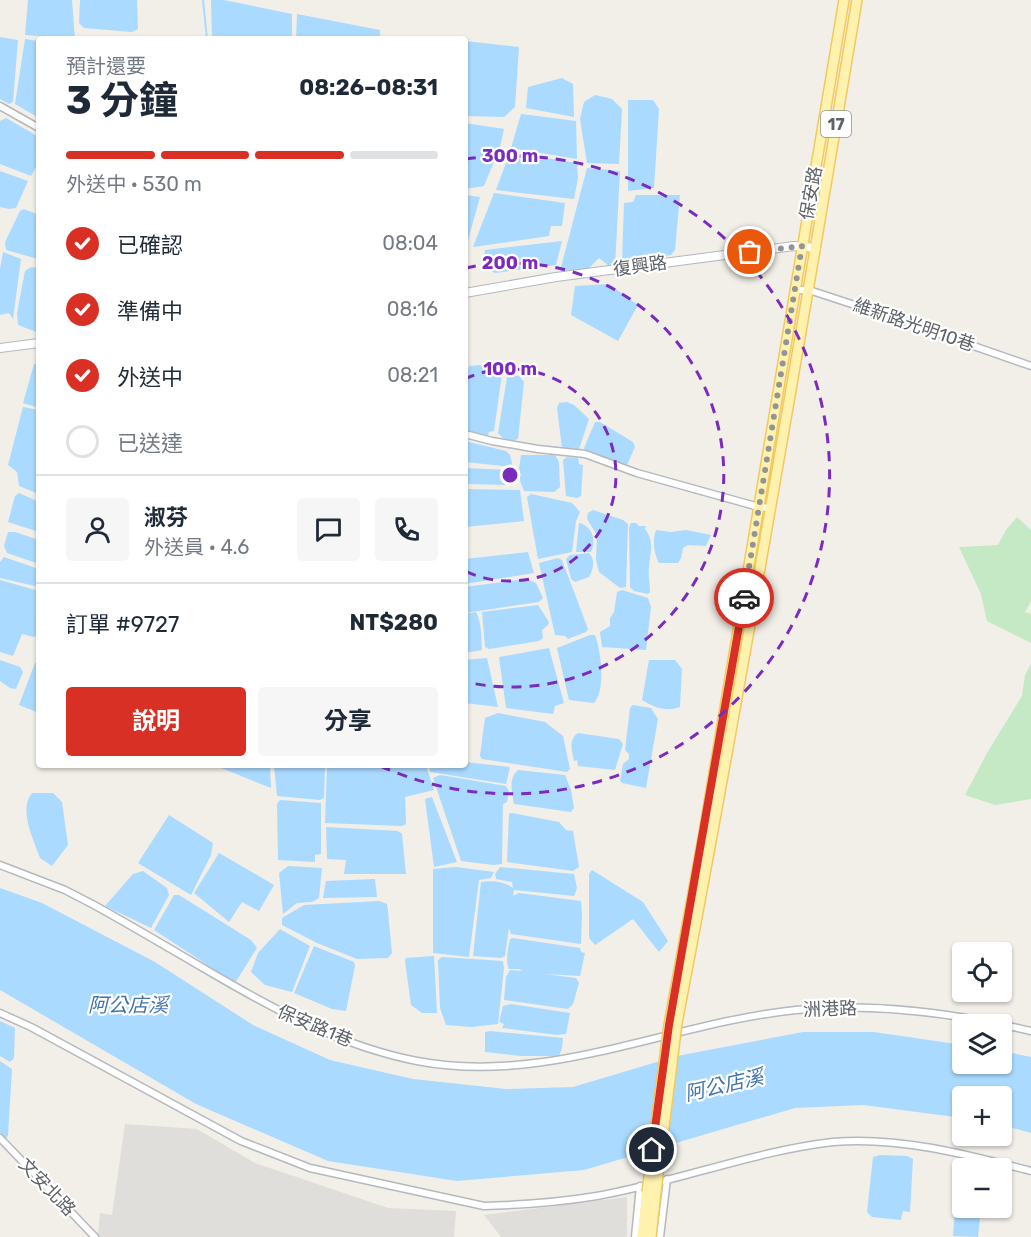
<!DOCTYPE html>
<html lang="zh-TW">
<head>
<meta charset="utf-8">
<style>
  body { margin:0; font-family:Rubik,"Noto Sans TC",sans-serif; background:#f6f6f7; color:#1f2937; height:100vh; display:flex; flex-direction:column; font-size:22px; white-space:nowrap }
  * { box-sizing:border-box; margin:0 }
  p { font-size:20px; color:#747a83 }
  .icon { flex:none; width:33px; height:33px; fill:none; stroke:currentColor; stroke-width:2; stroke-linecap:round; stroke-linejoin:round }
  .map { position:relative; flex:1; overflow:hidden }
  .side { position:absolute; left:36px; top:36px; width:432px; height:732px; display:flex; flex-direction:column; background:#fff; border-radius:6px; box-shadow:0 2px 4px #0004 }
  .side>* { flex:none }
  .fabs { position:absolute; left:952px; top:942px; display:grid; gap:12px }
  .fabs a { display:grid; place-items:center; width:60px; height:60px; border-radius:6px; background:#fff; box-shadow:0 2px 4px #0004; font-size:30px }
  .pin { position:absolute; display:grid; place-items:center; width:51px; height:51px; color:#fff; margin:-26px; border:3px solid #fff; border-radius:50%; box-shadow:0 2px 6px #0007 }
  .courier { position:absolute; display:grid; place-items:center; width:60px; height:60px; margin:-30px; border:4px solid #d93025; border-radius:50%; background:#fff; color:#222; box-shadow:0 2px 8px #0007 }
  .headline em { font-style:normal; font-weight:700 }
  .headline div { display:flex; flex-direction:column-reverse }
  .headline { display:flex; align-items:center; justify-content:space-between; height:102px; padding:0 30px }
  h1 { font-size:39px; font-weight:700; line-height:45px }
  .bar { display:grid; grid-template-columns:repeat(4,1fr); gap:9px 6px; align-content:center; height:72px; padding:0 30px }
  .bar i { height:8px; border-radius:4px; background:#e0e1e3 }
  .bar .on { background:#d93025 }
  .bar p { grid-column:span 4 }
  .line { display:flex; align-items:center; gap:15px; padding:0 30px; border-top:2px solid #e0e1e3 }
  .line div { flex:1 }
  .round { display:grid; place-items:center; flex:none; width:63px; height:63px; border-radius:6px; background:#f6f6f7 }
  ol { padding:0 30px; list-style:none }
  li { display:flex; align-items:center; gap:18px; height:66px }
  li p { margin-inline-start:auto }
  li .icon { padding:6px; border-radius:50%; background:#d93025; color:#fff; stroke-width:4 }
  li:last-child { color:#747a83 }
  li i { width:33px; height:33px; border:3px solid #e0e1e3; border-radius:50% }
  .cta { display:flex; gap:12px; margin-top:auto; padding:12px 30px }
  .cta a { flex:1; height:69px; border-radius:6px; background:#d93025; color:#fff; font-size:24px; font-weight:700; line-height:69px; text-align:center }
  .cta a+a { background:#f6f6f7; color:#1f2937 }
  .map>svg:first-child { display:block }
  .industrial { fill:#e0deda }
  .green { fill:#c5e8c5 }
  .water { fill:#aadaff }
  .lines { fill:none; stroke-linecap:round; stroke-linejoin:round }
  .stream { stroke:#aadaff; stroke-width:2 }
  .minor-casing { stroke:#b5b8bc; stroke-width:9 }
  .tertiary-casing { stroke:#b5b8bc; stroke-width:10 }
  .primary-casing { stroke:#f2c960; stroke-width:12 }
  .minor { stroke:#fff; stroke-width:6 }
  .tertiary { stroke:#fff; stroke-width:8 }
  .primary { stroke:#fff2af; stroke-width:9 }
  .primary-bridge-casing { stroke:#f2c960; stroke-width:12; stroke-linecap:butt }
  .primary-bridge { stroke:#fff2af; stroke-width:9 }
  .done { stroke:#929495; stroke-width:6; stroke-dasharray:0 10.8 }
  .route { stroke:#d93025; stroke-width:8 }
  .ring { fill:none; stroke:#7b2cbf; stroke-width:3; stroke-dasharray:10 8 }
  .labels { text-anchor:middle; stroke-width:4.5; stroke-linejoin:round; paint-order:stroke }
  .shield { fill:#fff; stroke:#8f9295; stroke-width:1.5 }
  .shield-label { font-size:16px; font-weight:bold; fill:#5f6368 }
  .street-label { font-size:18px; fill:#5f6368; stroke:#fff }
  .water-label { font-size:20px; font-style:italic; fill:#4174aa; stroke:#fff }
  .centre { fill:#7b2cbf; stroke:#fff; stroke-width:3 }
  .ring-label { font-size:18px; text-anchor:middle; font-weight:bold; fill:#7b2cbf; stroke:#fff; stroke-width:4.5; stroke-linejoin:round; paint-order:stroke }
</style>
</head>
<body>
<div class="map">
<svg width="1031" height="1237" viewBox="0 0 1031 1237">
  <rect width="100%" height="100%" fill="#f1efe8"/>
  <path class="industrial" d="M125 1124 197 1129 255 1163 388 1208 456 1211 454 1237H100L98 1235 100 1213 112 1215Z
    M627 1197V1237H501L484 1215Z"/>
  <path class="green" d="M1017 517 1031 530V601L1025 612 1031 614V643L987 621 981 594 959 547 998 545 1006 530Z
    M1031 664V799L995 805 965 795 987 753 1022 696 1025 675Z"/>
  <path class="water" d="M28 0H72L75 39 25 35Z
    M80 0H137L138 29 132 32 84 28 79 23Z
    M211 0H224L292 14V39H212Z
    M297 14 380 30V39H296Z
    M0 37 18 40 13 102 9 104 0 99Z
    M25 39 39 41V118L15 104Z
    M465 41 519 47 515 107 504 117 465 116Z
    M562 78 573 84 574 117 526 108 528 87Z
    M595 95 612 99 622 109 619 164 587 163 580 119 584 102Z
    M628 100H653L659 109 654 188 628 191Z
    M521 114 576 121 577 159 511 148Z
    M6 118 39 137V161L31 176 0 164V121Z
    M465 123 504 129 500 147 484 186 465 189Z
    M510 152 577 163 578 178 574 199 496 190Z
    M587 168 620 171 615 267 609 266 599 258 588 269 560 271Z
    M0 171 28 181 16 208 9 209 0 207Z
    M494 193 565 203 562 226H551L549 236 473 247Z
    M465 195 480 197 465 251Z
    M636 195H680L675 250 671 255 622 263 624 203 633 202Z
    M24 209 39 215 38 259 6 250 5 242 20 211Z
    M562 241 556 265 495 273 483 267 485 250Z
    M3 252 21 259 13 319 9 313 0 315V269Z
    M31 267 39 268V333L18 325 17 313 25 271Z
    M609 284 638 305 618 341 571 315 575 286Z
    M34 364H39V408L23 403Z
    M481 365 502 374 494 431 489 432 488 436 465 430V387L469 366Z
    M509 375 519 376 524 382 518 439 512 441 505 440 498 433 507 377Z
    M567 402 574 405 589 419 579 449 562 448 557 408 559 403Z
    M23 407 39 410V494L19 486 17 472 8 465Z
    M595 422H600L633 442 635 447 626 467 586 453 584 448Z
    M465 441 506 451 510 455 513 467 465 462Z
    M521 455H555L559 462 560 487 554 492 524 491 516 470 519 469Z
    M567 457 578 458 579 464 583 465 581 496 577 498 566 496 563 460Z
    M465 468 510 470 513 476 512 485 465 484Z
    M465 489 520 490 524 521 465 527Z
    M19 493 39 502V532L8 522 15 496Z
    M531 494 572 503 580 512 576 521 572 552 538 559 527 497Z
    M593 510 623 520 628 524 626 587 620 588 599 572 596 560 597 535 587 519 588 513Z
    M579 523C592 526 597 540 591 552H576Z
    M631 523H636L639 526H646L645 529C655 542 650 553 649 567 648 575 650 584 650 592L648 594 634 591 630 587 629 527Z
    M656 530 671 532 686 530 711 535 706 546 688 545 683 548 681 558 678 563H659C654 554 652 540 656 530Z
    M8 532H15L39 540V564L7 553 4 546Z
    M528 552 534 573 465 584V559Z
    M589 553C596 561 593 569 589 577L575 582 571 579 566 559 570 555Z
    M4 557 39 569V587L0 578V562Z
    M558 558 562 560 588 629 586 632 568 639 565 636 555 635 539 563Z
    M526 579 536 583 543 598 539 602 465 613V587Z
    M0 580 39 591V630L37 636 33 637 22 634 13 656 0 652Z
    M622 590 648 598 651 607 646 650 602 647 600 632 610 626V618L614 612 617 592Z
    M538 605 549 622 548 625 542 630 543 638 539 641 489 649 485 647 482 612Z
    M476 612C482 623 481 637 482 650L465 653V614Z
    M590 635H595C601 650 606 690 594 703L569 700 557 648Z
    M549 648 564 703 555 706 553 714 506 708 499 657Z
    M487 658 498 707 465 703V660Z
    M0 660 20 667 23 672 16 689 10 688 0 681Z
    M649 660H675L682 669 680 707C666 712 655 708 642 700Z
    M35 663H39V713L19 705Z
    M633 705 651 708 658 719 646 788 622 783 620 781 623 764 629 759V754L625 750 630 708Z
    M498 713 545 722 563 736 570 769 567 772 482 759 480 756 485 718Z
    M578 733 619 739 623 744 615 770 578 766 577 760 574 761C572 751 568 740 578 733Z
    M465 762 510 767 506 784 430 772 429 765H465Z
    M214 765H270L271 788Z
    M274 765H325L324 798 320 800 277 796Z
    M327 765H426L434 790 405 797 406 824 402 826 325 823Z
    M518 770 565 775 571 790 574 808 571 812 514 804C512 792 508 779 518 770Z
    M440 775 506 786 509 791 507 802 503 804 502 864 493 865 461 861 433 778Z
    M32 793H53L62 802 68 845 52 866 40 858C34 840 18 810 32 793Z
    M432 797 457 862 434 867 425 799Z
    M280 800 321 803V854L315 855V862L278 860 277 804Z
    M512 813 559 822 566 830 573 831 579 867 573 871 507 862 509 814Z
    M169 815 213 843 211 855 191 895 138 863Z
    M326 827 398 831 402 834 406 874H344L346 860 327 859Z
    M219 853 274 885 259 911 242 902 229 922 194 893Z
    M288 866 322 868 319 898 312 902 297 903 283 914 279 873Z
    M456 867 494 872 491 878 479 880 469 957 433 953V869Z
    M500 867 574 874 577 888 574 896 514 890 513 896 519 893 581 901 582 915 581 944 511 934 509 928 505 956 501 958 473 956 481 882C493 880 505 882 513 888L512 882 496 879 495 874Z
    M592 870 643 902 668 941 659 952 633 919 595 945 589 938V874Z
    M143 871 167 888 169 895 151 928 105 906 133 874Z
    M375 879 377 897 323 898 326 881Z
    M0 888 42 903 155 962 253 1025 330 1060 413 1079 506 1089 573 1087 677 1056 803 1032H874L963 1045V1064H1002V1051L1031 1057V1133L1002 1125V1096H963V1118L863 1105 795 1108 584 1170 457 1181 328 1161 196 1104 0 990Z
    M174 895H179L251 940 257 948 235 983 154 930Z
    M379 901 387 904 388 911 392 953 388 958 357 959 317 943 282 925V918L304 905Z
    M280 929 310 946 292 992 265 985 251 972 258 953Z
    M513 938 580 948 581 952 585 953 580 976 545 974 576 978 579 983 573 1004 568 1009 504 1000 506 977 510 970 522 971 519 969H509C505 960 508 948 510 939Z
    M314 946 354 962 355 966 346 1011 332 1009 294 993Z
    M434 956 437 1013H422L411 1005 405 961 406 958Z
    M442 957 503 961 504 968 498 1024 471 1027 446 1025 440 1008 438 960Z
    M511 1004 570 1013 566 1034 557 1035 502 1028 504 1024 499 1022 503 1006Z
    M0 1021 15 1028 14 1058 10 1062 0 1056Z
    M490 1031 563 1038 562 1048 559 1056H521L485 1052V1032Z
    M0 1061 12 1069 8 1135 6 1139 0 1133Z
    M880 1155 907 1156 913 1159 910 1212 903 1211 901 1220 872 1217 867 1212 873 1157Z
    M957 1187 963 1188V1208H981L978 1237 953 1236Z"/>
  <g class="lines">
    <path class="stream" d="M203 0 207 39"/>
    <defs>
      <path id="minor" d="M0 106 39 128
        M796 290H809L879 313 1031 366
        M465 434 492 441 538 449 585 454 637 473 759 507 770 508
        M0 865 65 890 94 905C132 926 169 948 205 969 273 1009 340 1046 417 1061 547 1086 669 1023 796 1010 875 1002 954 1013 1031 1031
        M0 1013 31 1027 241 1141 310 1168 484 1206C521 1205 560 1202 597 1196 676 1182 754 1151 833 1142 898 1136 969 1155 1031 1171
        M0 1138 95 1237
        M635 1237 640 1186
        M660 1237 667 1179"/>
      <path id="tertiary" d="M465 293 556 277 794 246 816 248
        M0 348 39 343"/>
      <path id="primary" d="M677 1023C742 683 800 342 857 0
        M669 1025 704 833 844 0
        M642 1237 647 1192
        M651 1237 656 1191"/>
    </defs>
    <use href="#minor" class="minor-casing"/>
    <use href="#tertiary" class="tertiary-casing"/>
    <use href="#primary" class="primary-casing"/>
    <use href="#minor" class="minor"/>
    <use href="#tertiary" class="tertiary"/>
    <use href="#primary" class="primary"/>
    <defs>
      <path id="primary-bridge" d="M656 1191 677 1023
        M647 1192 669 1025"/>
    </defs>
    <use href="#primary-bridge" class="primary-bridge-casing"/>
    <use href="#primary-bridge" class="primary-bridge"/>
  </g>
  <g class="lines">
    <path class="done" d="M744 598 802 246 750 252"/>
    <path class="route" d="M652 1150 669 1025 744 598"/>
  </g>
  <g class="ring">
    <path d="M465 379A106 106 0 1 1 465 571"/>
    <path d="M466 268A212 212 0 1 1 466 682"/>
    <path d="M466 159A319 319 0 1 1 378 765"/>
  </g>
  <g class="labels">
    <rect class="shield" x="821" y="111" width="30" height="26" rx="4.5"/>
    <g class="shield-label">
      <text x="836" y="130">17</text>
    </g>
    <g class="street-label">
      <text transform="translate(811 193) rotate(-80)" y="6">保安路</text>
      <text transform="translate(640 266) rotate(-8)" y="6">復興路</text>
      <text transform="translate(914 325) rotate(19)" y="6">維新路光明10巷</text>
      <text transform="translate(830 1009) rotate(-2)" y="6">洲港路</text>
      <text transform="translate(315 1026) rotate(23)" y="6">保安路1巷</text>
      <text transform="translate(47 1187) rotate(46)" y="6">文安北路</text>
    </g>
    <g class="water-label">
      <text x="128" y="1012">阿公店溪</text>
      <text transform="translate(724 1085) rotate(-13)" y="7">阿公店溪</text>
    </g>
  </g>
  <circle cx="510" cy="475" r="9" class="centre"/>
  <g class="ring-label">
    <text x="510" y="162">300 m</text>
    <text x="510" y="269">200 m</text>
    <text x="510" y="375">100 m</text>
  </g>
</svg>
<div class="fabs">
<a><svg class="icon" aria-label="locate" viewBox="0 0 24 24"><circle cx="12" cy="12" r="6"/><path d="M12 2v4M12 18v4M2 12h4M18 12h4"/></svg></a>
<a><svg class="icon" aria-label="layers" viewBox="0 0 24 24"><path d="M12 4l9 5-9 5-9-5zM3 14l9 5 9-5"/></svg></a>
<a>+</a>
<a>−</a>
</div>
<div class="pin" style="left:750px;top:252px;background:#ea580c"><svg class="icon" aria-label="bag" viewBox="0 0 24 24"><path d="M5 8h14l-1 12H6zM9 8a3 3 0 0 1 6 0"/></svg></div>
<div class="pin" style="left:652px;top:1150px;background:#1f2937"><svg class="icon" aria-label="home" viewBox="0 0 24 24"><path d="M3 11l9-7 9 7M6 9v11h12V9"/></svg></div>
<div class="courier" style="left:744px;top:598px"><svg class="icon" aria-label="car" viewBox="0 0 24 24"><path d="M5 17H2v-5l4-1 3-4h7l3 4 3 1v5h-3M9 17h6M6 11h13"/><circle cx="7" cy="17" r="2"/><circle cx="17" cy="17" r="2"/></svg></div>
<section class="side">
<div class="headline"><div><h1>3 分鐘</h1><p>預計還要</p></div><em>08:26–08:31</em></div>
<div class="bar"><i class="on"></i><i class="on"></i><i class="on"></i><i></i><p>外送中 · 530 m</p></div>
<ol>
<li><svg class="icon" aria-label="check" viewBox="0 0 24 24"><path d="M5 12l5 5 9-10"/></svg>已確認<p>08:04</p></li>
<li><svg class="icon" aria-label="check" viewBox="0 0 24 24"><path d="M5 12l5 5 9-10"/></svg>準備中<p>08:16</p></li>
<li><svg class="icon" aria-label="check" viewBox="0 0 24 24"><path d="M5 12l5 5 9-10"/></svg>外送中<p>08:21</p></li>
<li><i></i>已送達</li>
</ol>
<div class="line" style="height:108px"><a class="round"><svg class="icon" aria-label="person" viewBox="0 0 24 24"><circle cx="12" cy="8" r="4"/><path d="M4 21q1-7 8-7t8 7"/></svg></a><div><b>淑芬</b><p>外送員 · 4.6</p></div><a class="round"><svg class="icon" aria-label="chat" viewBox="0 0 24 24"><path d="M4 5h16v11H9l-5 4z"/></svg></a><a class="round"><svg class="icon" aria-label="phone" viewBox="0 0 24 24"><path d="M5 4h4l2 5-3 2q2 4 5 5l2-3 5 2v4C11 20 4 13 5 4z"/></svg></a></div>
<div class="line" style="height:78px"><div>訂單 #9727</div><b>NT$280</b></div>
<div class="cta"><a>說明</a><a>分享</a></div>
</section>
</div>
</body>
</html>
